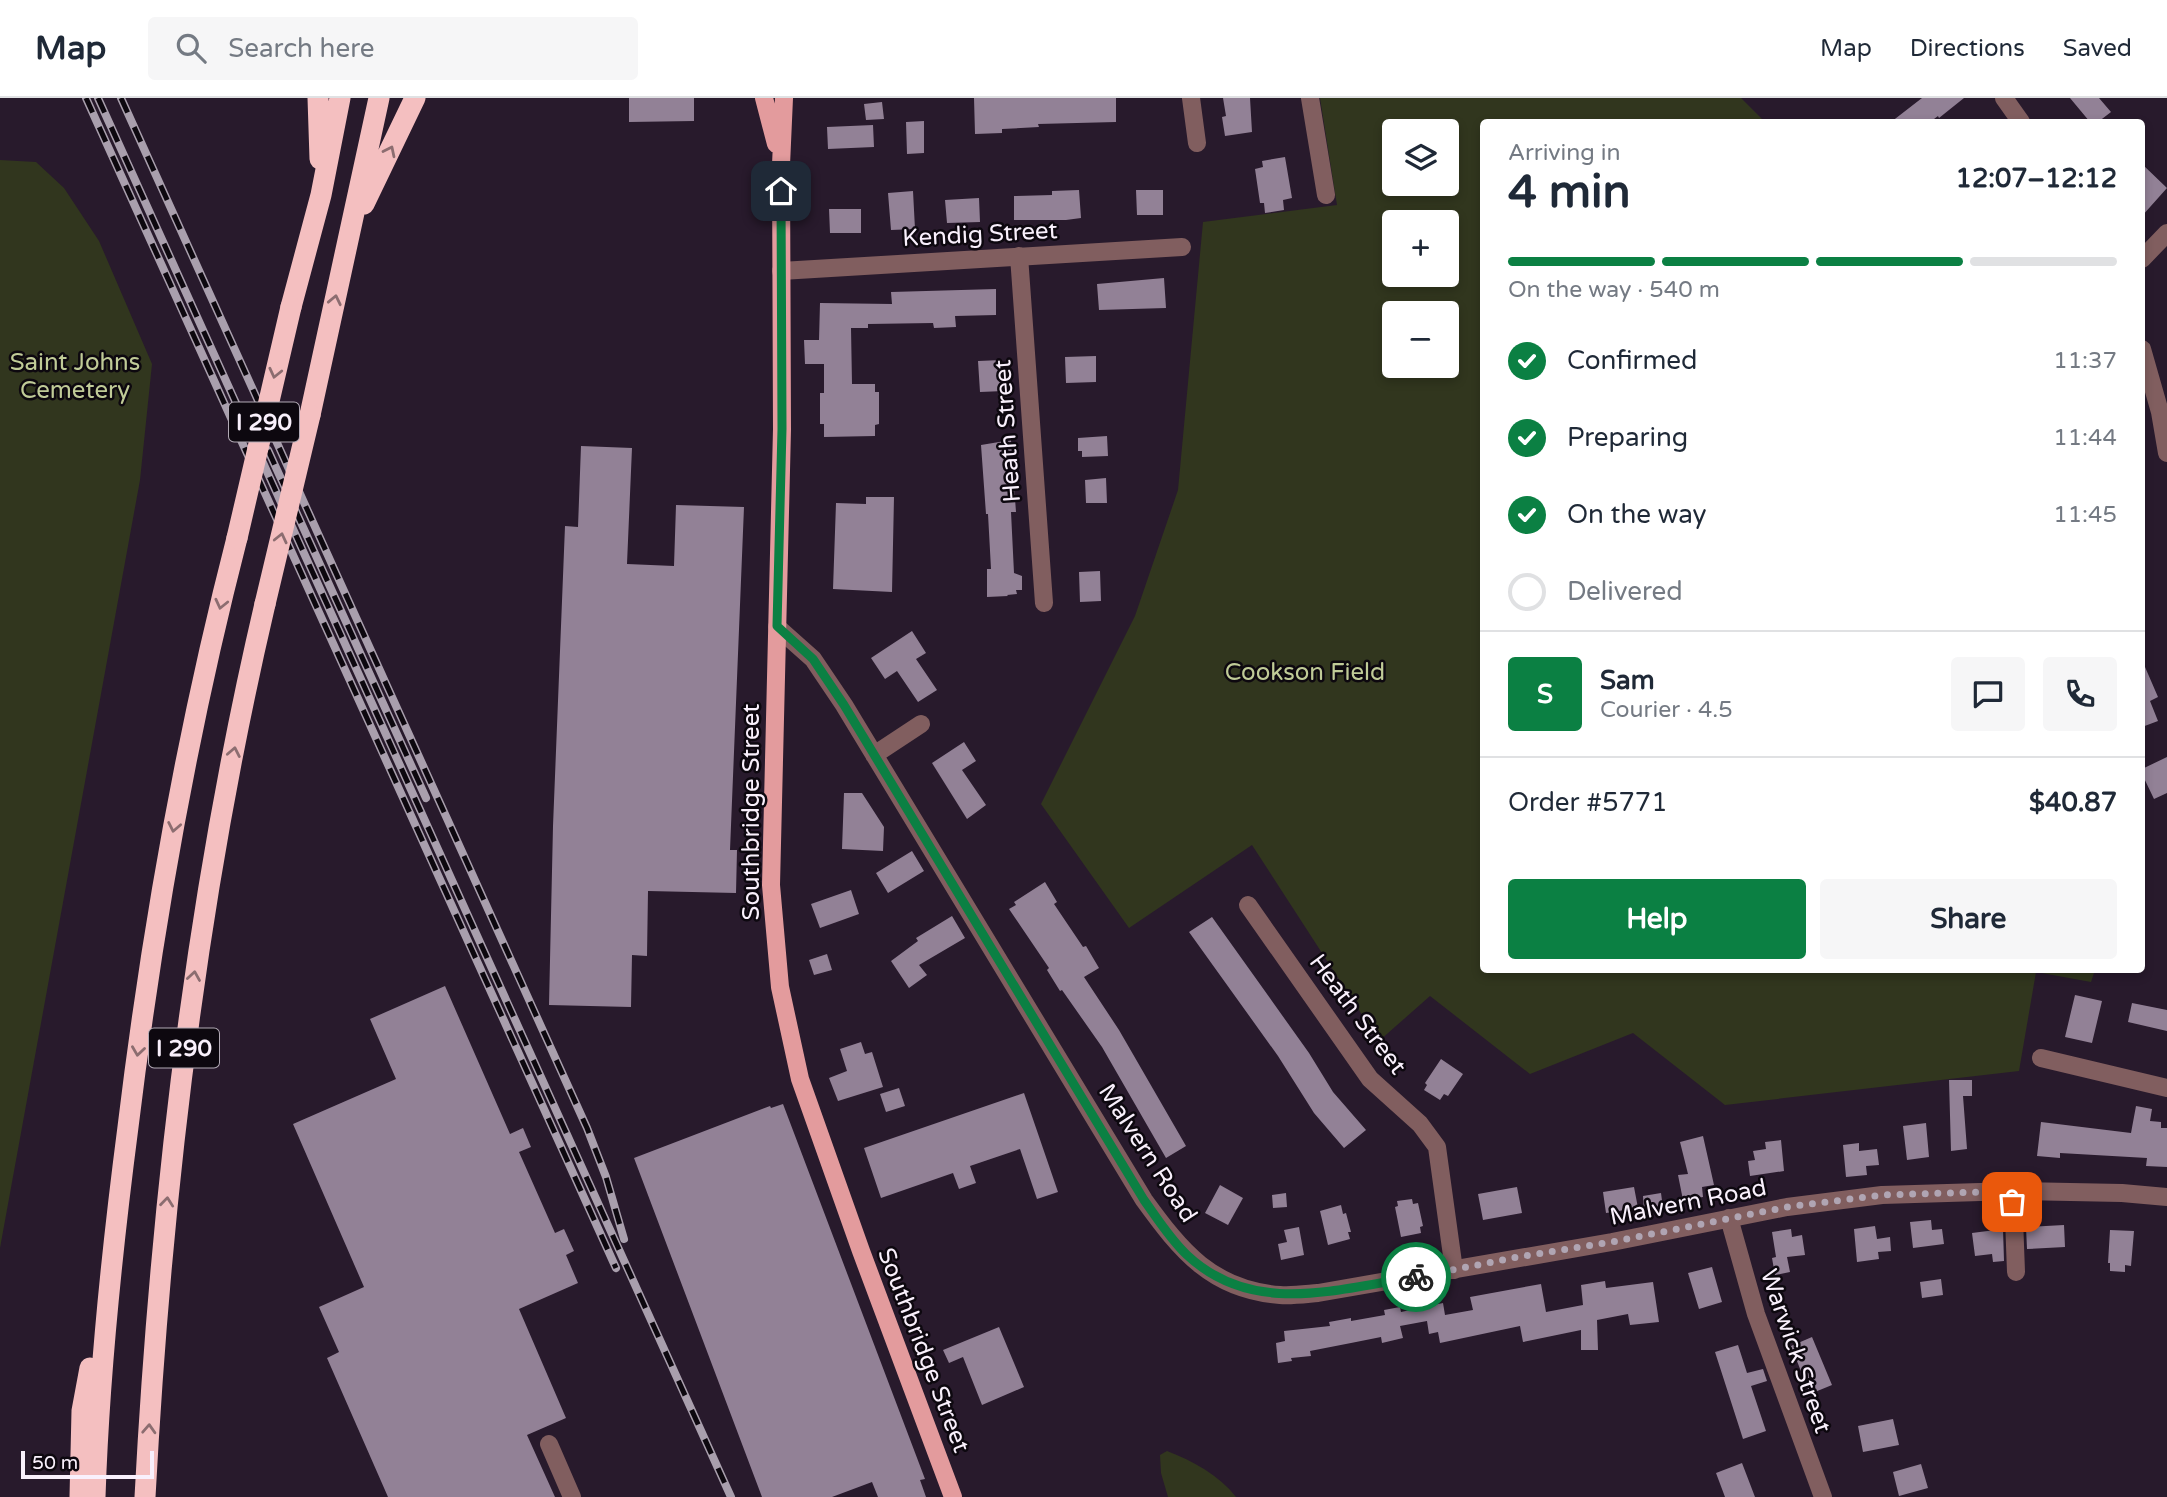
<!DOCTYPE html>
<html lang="en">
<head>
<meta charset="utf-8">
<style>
  body { margin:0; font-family:"Varela Round",sans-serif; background:#f6f6f7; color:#1f2937; height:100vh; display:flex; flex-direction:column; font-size:26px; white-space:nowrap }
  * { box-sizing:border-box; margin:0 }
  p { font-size:23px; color:#747a83 }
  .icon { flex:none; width:38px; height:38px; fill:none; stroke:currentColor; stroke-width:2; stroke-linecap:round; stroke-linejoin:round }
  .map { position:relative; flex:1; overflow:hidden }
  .drawer { position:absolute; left:1480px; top:21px; width:665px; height:854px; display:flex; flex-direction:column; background:#fff; border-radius:7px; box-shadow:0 4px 10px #0003 }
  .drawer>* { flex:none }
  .controls { position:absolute; left:1382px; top:21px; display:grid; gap:14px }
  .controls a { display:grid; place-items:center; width:77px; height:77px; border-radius:7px; background:#fff; box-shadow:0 4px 10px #0003; font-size:35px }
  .scale { position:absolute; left:21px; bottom:18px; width:133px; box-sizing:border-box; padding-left:7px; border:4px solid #f9f0fc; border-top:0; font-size:19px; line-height:24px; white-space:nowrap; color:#f9f0fc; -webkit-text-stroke:5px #0d080f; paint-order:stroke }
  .pin { position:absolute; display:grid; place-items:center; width:60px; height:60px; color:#fff; margin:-30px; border-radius:14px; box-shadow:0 4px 10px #0006 }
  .courier { position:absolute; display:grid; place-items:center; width:70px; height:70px; margin:-35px; border:5px solid #0b8043; border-radius:50%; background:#fff; color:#222; box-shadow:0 2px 9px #0007 }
  .headline em { font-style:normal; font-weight:800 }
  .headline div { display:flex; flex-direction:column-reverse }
  .headline { display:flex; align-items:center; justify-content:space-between; height:119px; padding:0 28px }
  h1 { font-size:46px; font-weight:800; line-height:52px }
  .bar { display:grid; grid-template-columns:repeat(4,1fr); gap:10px 7px; align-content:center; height:84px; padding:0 28px }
  .bar i { height:9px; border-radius:5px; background:#e0e1e3 }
  .bar .selected { background:#0b8043 }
  .bar p { grid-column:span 4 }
  .line { display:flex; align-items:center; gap:18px; padding:0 28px; border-top:2px solid #e0e1e3 }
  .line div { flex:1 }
  .round { display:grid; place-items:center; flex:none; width:74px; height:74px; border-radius:7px; background:#f6f6f7 }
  ol { padding:0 28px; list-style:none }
  li { display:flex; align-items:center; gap:21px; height:77px }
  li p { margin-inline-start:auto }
  li .icon { padding:7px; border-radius:50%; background:#0b8043; color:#fff; stroke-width:4 }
  li:last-child { color:#747a83 }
  li i { width:38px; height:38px; border:4px solid #e0e1e3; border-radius:50% }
  .cta { display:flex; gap:14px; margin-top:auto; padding:14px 28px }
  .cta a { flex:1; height:80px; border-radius:7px; background:#0b8043; color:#fff; font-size:28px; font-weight:800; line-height:80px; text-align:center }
  .cta a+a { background:#f6f6f7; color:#1f2937 }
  header { display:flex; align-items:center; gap:42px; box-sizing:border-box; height:98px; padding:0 35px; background:#fff; border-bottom:2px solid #e0e1e3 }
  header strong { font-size:33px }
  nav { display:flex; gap:38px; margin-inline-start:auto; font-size:24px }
  .search { width:490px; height:63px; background:#f6f6f7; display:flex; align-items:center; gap:18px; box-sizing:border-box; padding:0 24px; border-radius:7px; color:#747a83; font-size:26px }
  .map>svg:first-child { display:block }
  .green { fill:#31361e; fill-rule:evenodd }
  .building { fill:#928196 }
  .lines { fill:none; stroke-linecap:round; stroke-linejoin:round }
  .minor { stroke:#815e5f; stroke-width:18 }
  .major { stroke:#e39b9d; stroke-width:18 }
  .highway { stroke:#f4bfc0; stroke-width:21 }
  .rail-casing { stroke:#a99fad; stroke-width:8 }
  .rail { stroke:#0d080f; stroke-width:5; stroke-dasharray:16; stroke-linecap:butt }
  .highway-bridge { stroke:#f4bfc0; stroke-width:21 }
  .oneway { stroke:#8c6d70 }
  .done { stroke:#b0a5b3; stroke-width:7; stroke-dasharray:0 12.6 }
  .route { stroke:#0b8043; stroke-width:9 }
  .labels { text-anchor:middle; stroke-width:5; stroke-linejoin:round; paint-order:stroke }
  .shield { fill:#0d080f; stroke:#b2aab5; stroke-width:2 }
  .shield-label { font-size:23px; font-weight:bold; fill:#f9f0fc }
  .street-label { font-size:24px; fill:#f9f0fc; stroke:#0d080f }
  .park-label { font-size:24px; fill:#c0cb97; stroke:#0d080f }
</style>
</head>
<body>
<header>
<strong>Map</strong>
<div class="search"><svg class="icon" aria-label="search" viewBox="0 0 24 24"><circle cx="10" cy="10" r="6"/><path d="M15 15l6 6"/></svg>Search here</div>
<nav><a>Map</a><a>Directions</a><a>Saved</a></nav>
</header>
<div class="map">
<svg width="2167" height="1399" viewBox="0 0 2167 1399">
  <rect width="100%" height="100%" fill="#281a2c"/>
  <path class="green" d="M1320 0H1741L1765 24H1484V872H2095L2091 884 2036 874 2019 973 1725 1007 1633 935 1530 976 1430 898 1379 943 1252 747 1129 830 1041 706 1135 518 1178 392 1203 124 1337 107ZM1395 33H1447V86H1395ZM1395 124H1447V177H1395ZM1395 215H1447V268H1395Z
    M0 62 36 64 64 90 99 143 152 266 140 382 0 1150Z
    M1167 1353C1193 1363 1219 1377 1236 1399H1168L1161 1375 1160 1357Z"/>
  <path class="building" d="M629 0H694V23L629 24Z
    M974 0H1116V24L1038 26 1039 29 1002 31V35L975 36Z
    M1223 0H1250L1252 34 1225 38 1222 19 1226 18Z
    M1922 0H1964L1939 20 1938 18 1930 24H1891Z
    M2070 0H2099L2111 14 2098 24H2090Z
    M882 4 884 21 866 22 864 6Z
    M924 23V55L907 56 906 24Z
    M873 27 874 49 828 51 827 29Z
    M1285 59 1292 100 1283 102 1284 112 1265 115 1264 105H1260L1255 71 1263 69 1262 63Z
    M2142 66 2167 90 2142 118Z
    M1079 92 1081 120 1066 122H1014V98L1052 97V93Z
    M1136 92H1163V117H1137Z
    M913 93 915 131 891 132 888 95Z
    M979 100 980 124 947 125 945 102Z
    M829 111H861V135H830Z
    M1164 180 1166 210 1099 212 1097 186Z
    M996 191V217L955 218 956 229 934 230 933 225 868 226V230H851L852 286H875V294H879V326L875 327V338L824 339V326H820V295H824V266H805L804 242H819L820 205 892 206 891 194Z
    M1096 258V284L1066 285 1065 259Z
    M1001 262 1002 270 1006 269 1008 285 1003 286 1004 293 980 294 978 263Z
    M1107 338 1108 358 1082 359V353H1078V340Z
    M1011 342 1012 360H1009L1011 387H1014L1016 414H1011L1014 475 1022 478V492H1016L1017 496 1007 497 1008 498 987 499V471H991L988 416H986L981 347Z
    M581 348 632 350 627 466 674 468 676 407 744 409 730 752H737L736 795 648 793 647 858 632 857 631 909 549 907 553 728 565 428 578 429Z
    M1106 380 1107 405H1086L1085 382Z
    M866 399H894L892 494 833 491 836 405 866 406Z
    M1100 473 1101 503 1080 504 1079 474Z
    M912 533 926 555 916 561 937 592 918 604 897 573 885 581 871 560Z
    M2142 562 2158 599 2150 603 2158 623 2142 629Z
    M964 644 976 663 962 672 986 707 967 721 932 665Z
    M2167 659V695L2154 701 2142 676V671Z
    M844 695H862L884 729 883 753 842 751Z
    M912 753 924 773 888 795 876 775Z
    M1045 784 1057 804 1054 806 1083 849 1086 848 1099 870 1084 879 1119 932 1186 1048 1166 1060 1102 949 1062 892 1060 893 1047 872 1049 870 1009 811 1016 807 1014 804Z
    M851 792 859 816 820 830 811 806Z
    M952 818 965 840 919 867 927 877 909 890 891 863 918 843 916 840Z
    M1212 819 1309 955 1333 994 1366 1032 1344 1050 1314 1015 1278 958 1189 834Z
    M827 856 832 872 814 877 809 862Z
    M445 888 510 1036 523 1030 531 1049 519 1054 555 1135 564 1131 574 1153 566 1157 578 1185 519 1211 566 1320 527 1337 555 1399H388L327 1260 339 1254 319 1209 364 1189 293 1026 396 981 370 921Z
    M2075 897 2102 903 2092 945 2065 939Z
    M2132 905 2167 912V933L2128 924Z
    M861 944 865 956 872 954 883 989 838 1003 829 980 847 973 840 951Z
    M1441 961 1463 976 1448 998 1444 996 1440 1002 1424 992 1427 987 1425 985Z
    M1949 982H1972V998H1963L1967 1051 1951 1053Z
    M899 990 905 1008 886 1014 880 996Z
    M1024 995 1058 1094 1037 1101 1020 1051 970 1068 976 1085 959 1091 953 1075 881 1100 864 1050Z
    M783 1006 925 1381 920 1382 926 1399H878L872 1384 832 1399H762L634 1060 770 1008 771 1010Z
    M2136 1008 2152 1011 2150 1023 2161 1024V1030H2167V1069L2146 1068 2147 1060 2060 1055V1060L2037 1058 2041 1024 2131 1035Z
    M1926 1025 1929 1059 1907 1062 1903 1028Z
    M1703 1038 1714 1087 1702 1089 1703 1099 1683 1102 1678 1077 1688 1076 1680 1044Z
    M1781 1042 1784 1073 1750 1078 1748 1063 1755 1062 1753 1053 1766 1051 1765 1044Z
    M1859 1045V1053L1877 1051 1879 1067 1866 1068 1867 1077 1846 1079 1843 1047Z
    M1220 1087 1243 1100 1228 1127 1205 1115Z
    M1517 1089 1522 1115 1483 1122 1478 1096Z
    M1634 1089 1638 1110 1606 1115 1603 1094Z
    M1286 1095 1287 1109 1273 1110 1272 1097Z
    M1661 1095 1663 1110 1644 1113 1643 1098Z
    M1412 1101 1413 1106 1418 1105 1423 1128 1420 1129 1421 1135 1401 1139 1395 1109 1398 1108 1397 1103Z
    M1341 1107 1343 1116 1346 1115 1351 1134H1348L1350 1141 1328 1147 1320 1113Z
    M1931 1122 1932 1132 1942 1131 1944 1146 1913 1150 1910 1124Z
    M2064 1127 2065 1149 2027 1151 2026 1129Z
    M1875 1128 1877 1141 1890 1139 1891 1153 1878 1154 1879 1161 1857 1164 1854 1131Z
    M1299 1129 1304 1157 1281 1162 1278 1146 1287 1144 1284 1132Z
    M1791 1131 1792 1139 1802 1137 1805 1157 1787 1159 1790 1174 1775 1177 1772 1160 1776 1159 1772 1134Z
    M2003 1131 2004 1163 1993 1164 1992 1156 1975 1158 1972 1135Z
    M2110 1132 2134 1133 2131 1168 2125 1167V1174L2110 1173V1165H2108Z
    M1712 1169 1722 1204 1699 1211 1688 1175Z
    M1941 1181 1943 1197 1922 1200 1920 1184Z
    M1605 1183 1606 1190 1653 1184 1659 1224 1630 1227 1628 1216 1597 1222 1598 1252H1581V1232L1523 1244 1520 1228 1440 1245 1438 1234 1429 1236 1427 1223 1400 1228 1403 1240 1382 1245 1381 1239 1351 1245 1310 1253 1311 1258 1291 1260 1292 1263 1278 1265 1276 1245 1285 1243 1284 1233 1330 1228 1329 1224 1351 1220V1223L1385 1217 1384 1212 1400 1209 1401 1214 1443 1205 1445 1217 1473 1212 1470 1199 1541 1186 1546 1214 1583 1207 1581 1187Z
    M999 1229 1024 1289 982 1307 963 1259 949 1265 943 1252Z
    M1812 1239 1832 1287 1810 1296 1791 1248Z
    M1738 1247 1747 1275 1763 1271 1767 1283 1751 1288 1766 1333 1743 1341 1715 1254Z
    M1893 1321 1899 1347 1863 1354 1858 1328Z
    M1742 1365 1755 1399H1725L1716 1375Z
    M1921 1366 1928 1390 1899 1398 1893 1374Z"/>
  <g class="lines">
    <path class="minor" d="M1191 0 1197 45
      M1310 0 1326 97
      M2004 0 2021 24
      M1019 158 1044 505
      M2142 161 2167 135
      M781 173 1182 149
      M2142 251 2160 314 2167 355
      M777 529 813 561 844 607 1144 1102C1181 1153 1212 1192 1280 1197 1292 1198 1306 1196 1318 1195L1612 1144 1787 1109 1882 1097 2013 1093 2122 1095 2167 1099
      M874 657 921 626
      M1248 807 1370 981 1420 1026 1437 1049 1454 1172
      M2041 960 2167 990
      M2013 1093 2016 1174
      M1729 1120 1756 1216 1823 1399
      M549 1346 572 1399"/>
    <path class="major" d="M764 0 776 46
      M784 0 781 67 782 331 771 787 780 889 800 981 861 1153 953 1399"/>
    <path class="highway" d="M318 0 320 61
      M364 106 415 0
      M291 209 321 97 340 0
      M310 317 379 0
      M80 1399 82 1313 90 1270
      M95 1399C99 1275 112 1152 128 1029 152 831 187 634 237 440
      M145 1399C161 1098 196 800 265 506"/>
    <defs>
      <path id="rail" d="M86 0 616 1170
        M98 0 731 1399
        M121 0 587 1030 606 1079 624 1141
        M268 352 426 700"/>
    </defs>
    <use href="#rail" class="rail-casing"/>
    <use href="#rail" class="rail"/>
    <path class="highway-bridge" d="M237 440 291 209
      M265 506 310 317"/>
  </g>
  <defs><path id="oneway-chevron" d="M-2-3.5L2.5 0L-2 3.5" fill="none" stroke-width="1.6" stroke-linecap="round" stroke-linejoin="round" transform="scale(1.75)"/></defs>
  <g class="oneway">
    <use href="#oneway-chevron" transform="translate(390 53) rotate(-64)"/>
    <use href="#oneway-chevron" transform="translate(335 202) rotate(-78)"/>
    <use href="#oneway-chevron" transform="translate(275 275) rotate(103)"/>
    <use href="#oneway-chevron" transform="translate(281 440) rotate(-77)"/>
    <use href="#oneway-chevron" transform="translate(221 506) rotate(103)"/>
    <use href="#oneway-chevron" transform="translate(234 654) rotate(-79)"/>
    <use href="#oneway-chevron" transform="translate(174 729) rotate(101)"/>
    <use href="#oneway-chevron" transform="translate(194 878) rotate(-81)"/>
    <use href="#oneway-chevron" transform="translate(138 953) rotate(98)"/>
    <use href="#oneway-chevron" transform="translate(167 1104) rotate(-84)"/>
    <use href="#oneway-chevron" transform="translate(149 1331) rotate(-87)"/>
  </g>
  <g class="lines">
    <path class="done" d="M1416 1179 1518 1159 1612 1144 1787 1109 1882 1097 2013 1093 2012 1104"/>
    <path class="route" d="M781 93 782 331 777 528 813 561 844 607 1144 1102C1157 1120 1170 1141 1187 1157 1253 1219 1337 1191 1416 1179"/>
  </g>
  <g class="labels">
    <g class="shield">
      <rect x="229" y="304.5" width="70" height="39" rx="5"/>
      <rect x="149" y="930.5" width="70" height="39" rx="5"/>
    </g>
    <g class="shield-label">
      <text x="264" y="332">I 290</text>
      <text x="184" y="958">I 290</text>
    </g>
    <g class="street-label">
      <text transform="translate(980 136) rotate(-3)" y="8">Kendig Street</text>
      <text transform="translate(1007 333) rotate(-94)" y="8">Heath Street</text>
      <text transform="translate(751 714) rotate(-90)" y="8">Southbridge Street</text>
      <text transform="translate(1358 916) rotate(53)" y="8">Heath Street</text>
      <text transform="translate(1148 1055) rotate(57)" y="8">Malvern Road</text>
      <text transform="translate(1688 1104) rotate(-11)" y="8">Malvern Road</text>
      <text transform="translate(924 1252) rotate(69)" y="8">Southbridge Street</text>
      <text transform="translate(1796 1253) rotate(71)" y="8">Warwick Street</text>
    </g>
    <g class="park-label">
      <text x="75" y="272">Saint Johns<tspan x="75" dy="28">Cemetery</tspan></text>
      <text x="1305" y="582">Cookson Field</text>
    </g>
  </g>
</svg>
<div class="controls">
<a><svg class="icon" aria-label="layers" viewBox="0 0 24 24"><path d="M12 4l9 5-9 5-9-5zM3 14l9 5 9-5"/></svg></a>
<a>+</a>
<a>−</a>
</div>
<div class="scale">50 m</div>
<div class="pin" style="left:2012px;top:1104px;background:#ea580c"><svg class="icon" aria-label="bag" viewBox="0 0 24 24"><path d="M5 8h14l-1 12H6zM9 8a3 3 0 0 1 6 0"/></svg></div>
<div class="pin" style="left:781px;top:93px;background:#1f2937"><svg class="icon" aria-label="home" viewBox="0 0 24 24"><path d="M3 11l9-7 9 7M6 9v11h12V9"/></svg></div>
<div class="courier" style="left:1416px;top:1179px"><svg class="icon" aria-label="bike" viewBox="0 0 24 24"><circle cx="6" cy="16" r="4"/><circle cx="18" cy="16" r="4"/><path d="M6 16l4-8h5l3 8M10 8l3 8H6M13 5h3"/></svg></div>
<section class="drawer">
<div class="headline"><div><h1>4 min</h1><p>Arriving in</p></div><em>12:07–12:12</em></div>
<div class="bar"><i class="selected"></i><i class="selected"></i><i class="selected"></i><i></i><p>On the way · 540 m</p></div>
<ol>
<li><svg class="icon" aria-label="check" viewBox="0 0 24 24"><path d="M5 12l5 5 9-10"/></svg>Confirmed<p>11:37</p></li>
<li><svg class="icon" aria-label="check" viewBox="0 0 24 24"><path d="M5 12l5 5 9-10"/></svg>Preparing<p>11:44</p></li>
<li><svg class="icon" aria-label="check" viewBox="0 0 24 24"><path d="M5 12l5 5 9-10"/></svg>On the way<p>11:45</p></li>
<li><i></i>Delivered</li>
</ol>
<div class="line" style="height:126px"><b class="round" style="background:#0b8043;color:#fff">S</b><div><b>Sam</b><p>Courier · 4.5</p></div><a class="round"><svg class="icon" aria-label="chat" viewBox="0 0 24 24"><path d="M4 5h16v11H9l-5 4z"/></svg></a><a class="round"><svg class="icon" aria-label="phone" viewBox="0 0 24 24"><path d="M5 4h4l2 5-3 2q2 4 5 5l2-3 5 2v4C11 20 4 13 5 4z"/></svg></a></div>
<div class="line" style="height:91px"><div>Order #5771</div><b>$40.87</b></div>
<div class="cta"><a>Help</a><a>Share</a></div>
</section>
</div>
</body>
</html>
